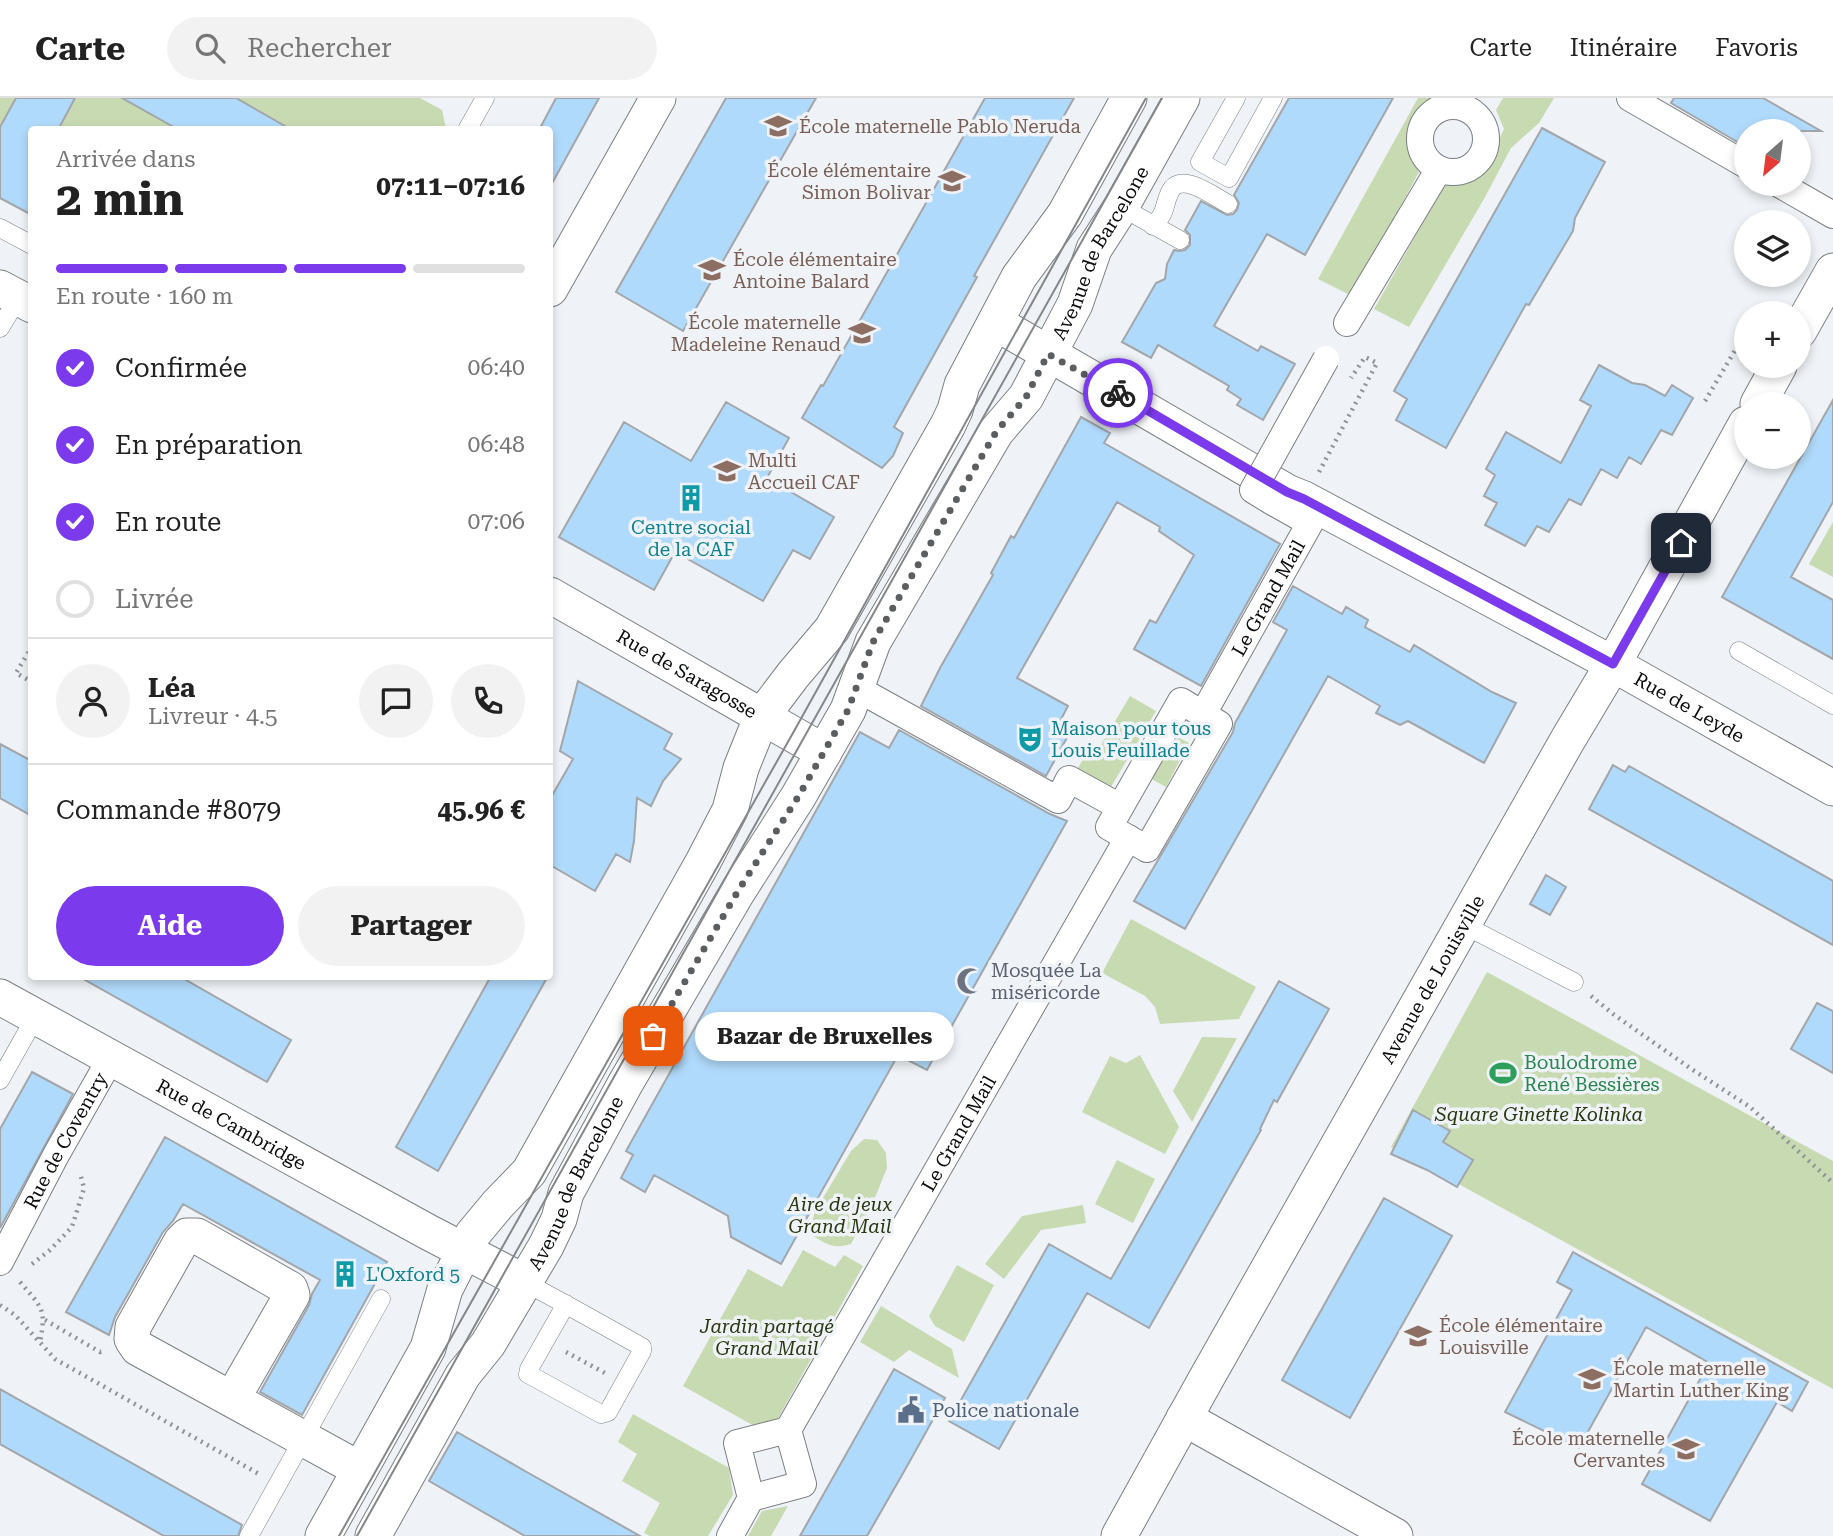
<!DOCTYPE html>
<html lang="fr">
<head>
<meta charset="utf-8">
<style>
  body { margin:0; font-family:"Roboto Serif",serif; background:#f2f2f2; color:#222; height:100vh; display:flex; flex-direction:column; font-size:26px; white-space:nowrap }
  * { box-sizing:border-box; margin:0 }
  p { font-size:23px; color:#767676 }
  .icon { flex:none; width:38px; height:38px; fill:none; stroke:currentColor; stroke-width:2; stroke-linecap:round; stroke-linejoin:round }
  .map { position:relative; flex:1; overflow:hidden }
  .panel { position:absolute; left:28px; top:28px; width:525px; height:854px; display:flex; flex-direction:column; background:#fff; border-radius:7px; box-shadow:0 4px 10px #0003 }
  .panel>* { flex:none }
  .needle { width:46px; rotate:208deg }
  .controls { position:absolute; left:1734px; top:21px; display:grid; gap:14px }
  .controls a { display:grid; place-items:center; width:77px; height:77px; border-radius:50%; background:#fff; box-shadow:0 4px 10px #0003; font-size:35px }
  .pin { position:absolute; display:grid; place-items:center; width:60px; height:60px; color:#fff; margin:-30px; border-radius:14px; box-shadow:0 4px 10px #0006 }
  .courier { position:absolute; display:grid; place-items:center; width:70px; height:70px; margin:-35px; border:5px solid #7c3aed; border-radius:50%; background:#fff; color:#222; box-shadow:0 2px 9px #0007 }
  .bubble { position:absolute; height:49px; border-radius:24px; background:#fff; box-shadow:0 4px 10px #0003; font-size:23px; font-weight:700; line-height:49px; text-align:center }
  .headline em { font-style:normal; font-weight:700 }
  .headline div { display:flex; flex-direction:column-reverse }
  .headline { display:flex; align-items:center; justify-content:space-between; height:119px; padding:0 28px }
  h1 { font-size:46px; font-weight:700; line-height:52px }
  .bar { display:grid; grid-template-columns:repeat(4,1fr); gap:10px 7px; align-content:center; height:84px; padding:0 28px }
  .bar i { height:9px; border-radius:5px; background:#e0e0e0 }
  .bar .active { background:#7c3aed }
  .bar p { grid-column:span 4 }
  .line { display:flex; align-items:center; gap:18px; padding:0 28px; border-top:2px solid #e0e0e0 }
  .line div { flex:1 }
  .round { display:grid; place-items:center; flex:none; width:74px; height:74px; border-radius:37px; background:#f2f2f2 }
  ol { padding:0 28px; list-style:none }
  li { display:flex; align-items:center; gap:21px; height:77px }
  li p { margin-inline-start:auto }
  li .icon { padding:7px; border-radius:50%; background:#7c3aed; color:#fff; stroke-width:4 }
  li:last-child { color:#767676 }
  li i { width:38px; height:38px; border:4px solid #e0e0e0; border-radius:50% }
  .action { display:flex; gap:14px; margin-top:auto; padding:14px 28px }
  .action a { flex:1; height:80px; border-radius:42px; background:#7c3aed; color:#fff; font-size:28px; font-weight:700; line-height:80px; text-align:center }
  .action a+a { background:#f2f2f2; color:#222 }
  header { display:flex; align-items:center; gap:42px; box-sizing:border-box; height:98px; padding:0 35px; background:#fff; border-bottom:2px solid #e0e0e0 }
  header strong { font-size:33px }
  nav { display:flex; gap:38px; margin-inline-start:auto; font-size:24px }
  .search { width:490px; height:63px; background:#f2f2f2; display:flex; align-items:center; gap:18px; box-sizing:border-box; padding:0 24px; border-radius:38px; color:#767676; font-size:26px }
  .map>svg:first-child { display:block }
  .green { fill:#c7dab1 }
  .building { fill:#b0dafb; stroke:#a2a6aa; stroke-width:2 }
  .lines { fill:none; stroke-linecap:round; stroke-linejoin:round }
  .service-casing { stroke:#7b7f83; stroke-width:19 }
  .pedestrian-casing { stroke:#7b7f83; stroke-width:28 }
  .minor-casing { stroke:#7b7f83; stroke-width:37 }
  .path { stroke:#909396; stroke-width:4.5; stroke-dasharray:2 5; stroke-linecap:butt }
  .service { stroke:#fff; stroke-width:18 }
  .pedestrian { stroke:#fff; stroke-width:26 }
  .minor { stroke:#fff; stroke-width:35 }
  .tram { stroke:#848689; stroke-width:2 }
  .pedestrian-bridge-casing { stroke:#7b7f83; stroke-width:28; stroke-linecap:butt }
  .pedestrian-bridge { stroke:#fff; stroke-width:26 }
  .done { stroke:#5b5d5f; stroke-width:7; stroke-dasharray:0 12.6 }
  .route { stroke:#7c3aed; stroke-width:9 }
  .labels { text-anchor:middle; stroke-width:7; stroke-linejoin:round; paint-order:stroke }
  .education-label { font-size:19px; fill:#785e54; stroke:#eff3f7; text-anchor:start }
  .street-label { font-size:19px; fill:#0b0c0d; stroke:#eff3f7 }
  .culture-label { font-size:19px; fill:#0d838f; stroke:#eff3f7; text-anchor:start }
  .worship-label { font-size:19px; fill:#5b616d; stroke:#eff3f7; text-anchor:start }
  .leisure-label { font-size:19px; fill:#27864d; stroke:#eff3f7; text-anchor:start }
  .park-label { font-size:19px; font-style:italic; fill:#27370e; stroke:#eff3f7 }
  .service-label { font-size:19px; fill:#4e5e75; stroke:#eff3f7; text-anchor:start }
</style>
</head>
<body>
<header>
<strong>Carte</strong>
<div class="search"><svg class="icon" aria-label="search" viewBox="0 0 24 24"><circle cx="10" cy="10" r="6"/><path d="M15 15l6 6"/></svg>Rechercher</div>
<nav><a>Carte</a><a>Itinéraire</a><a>Favoris</a></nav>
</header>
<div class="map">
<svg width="1833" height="1438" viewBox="0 0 1833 1438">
  <rect width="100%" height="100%" fill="#eff3f7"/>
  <path class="green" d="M0 0H16L0 29Z
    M75 0H122L175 29 174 32H58Z
    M236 0H420L442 12 446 31H390L383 28 381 32 292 31Z
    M1418 0H1434L1419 11 1407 40 1412 62 1419 74 1352 198 1318 181Z
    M1503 0H1554L1539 25 1511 50 1484 101 1409 229 1374 211 1444 88 1477 72 1488 63 1504 31 1496 12Z
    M1833 424V479L1809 466Z
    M1130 598 1156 613 1108 694 1075 675 1091 648 1098 652Z
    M1172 636 1189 645 1166 689 1148 679Z
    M1131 821 1256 889 1239 921 1160 926 1155 909 1145 898 1102 875Z
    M1487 874 1833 1063V1291L1391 1049Z
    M1202 939 1237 940 1192 1024 1173 993Z
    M1140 957 1179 1029 1165 1056 1082 1014 1110 958 1126 965Z
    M864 1041 877 1042 886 1055 887 1070 872 1107 851 1146C833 1151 828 1147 813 1138L811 1129 815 1113 851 1053Z
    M1117 1062 1155 1081 1133 1125 1095 1106Z
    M1083 1107 1086 1125 1041 1132 1004 1181 985 1166 1022 1118Z
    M803 1152 835 1169 844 1157 863 1168 777 1322 756 1329 683 1288 748 1171 782 1189Z
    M957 1167 994 1187 964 1244 935 1228 929 1218Z
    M881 1208 952 1251 959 1280 909 1252 894 1264 860 1244Z
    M633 1316 729 1370 733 1397 708 1438H650L644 1435 660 1405 622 1383 637 1356 618 1344Z
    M788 1408 771 1438H748L762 1413Z"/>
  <path class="building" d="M16 0H75L58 32H32V117L0 100V29Z
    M122 0H236L292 32H179Z
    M556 0H599L550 89V32H539Z
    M726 0H816L683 233 616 194Z
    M985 0H1074L974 178 977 179 894 329 903 335 893 358 882 370 802 320 821 287 823 288Z
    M1289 0H1393L1305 157 1267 136 1214 228 1258 253 1261 248 1295 266 1263 322 1237 307 1241 301 1227 292 1229 288 1158 247 1151 260 1122 244 1156 185 1165 181 1167 166 1174 152 1179 153 1185 152 1190 147V137L1185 132 1201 103 1227 117 1233 116 1237 112 1239 105 1234 97Z
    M1674 0H1763L1821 33H1746V49L1671 5Z
    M1542 30 1605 64 1575 120 1573 133 1529 207 1526 206 1446 350 1396 322 1407 301 1394 293Z
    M1599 267 1632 285 1645 287 1665 298 1672 287 1693 300 1672 337 1661 332 1641 366 1629 359 1617 380 1601 371 1581 407 1569 401 1549 434 1537 428 1525 448 1485 427 1497 405 1484 398 1495 377 1486 371 1506 334 1561 365 1591 308 1580 302Z
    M1833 302V404L1791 479 1833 502V561L1722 499Z
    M726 304 789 340 767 380 834 419 810 461 793 452 763 503 675 454 654 492 559 439 624 324 691 363Z
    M1081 319 1110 335 1104 345 1280 446 1201 588 1134 551 1150 522 1156 525 1194 457 1159 433 1160 429 1117 404 1017 580 1068 608 1057 629 1069 636 1046 678 921 608 940 570 993 477 991 475 1011 438 1014 440Z
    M1293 488 1342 516 1346 509 1368 522 1365 529 1410 554 1414 547 1492 594 1516 605 1484 665 1408 623 1400 627 1376 615 1380 608 1328 578 1185 831 1134 803 1233 634 1235 625 1287 532 1273 524Z
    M578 583 672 636 664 651 681 661 663 683 651 708 637 700 634 743 630 764 616 756 595 793 550 767V701L573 661 560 653Z
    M899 632 1050 716 1067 723 927 972 898 957 781 1166 731 1139 728 1118 654 1077 645 1094 621 1080 633 1057 626 1053 860 634 889 650Z
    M0 646 32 663V718L0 700Z
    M1613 667 1625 674 1629 668 1833 783V847L1589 711Z
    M1546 777 1566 789 1550 817 1530 806Z
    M78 878H179L291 942 267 984Z
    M491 878H548L438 1073 396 1049Z
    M1279 883 1329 911 1277 1004 1274 1002 1260 1031 1261 1032 1149 1230 1087 1195 999 1351 949 1323 1049 1146 1111 1181Z
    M1817 905 1833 913V975L1791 951Z
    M32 974 73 996 0 1130V1031Z
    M1413 1012 1450 1033 1443 1044 1473 1062 1457 1089 1427 1072 1391 1056Z
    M165 1039 387 1164 302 1317 260 1294 309 1207 312 1196 320 1182 183 1106 173 1123 163 1134 115 1219 109 1237 66 1214Z
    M1384 1100 1452 1138 1350 1320 1282 1282Z
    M1573 1154 1808 1284 1792 1313 1777 1304 1710 1423 1642 1386 1709 1265 1646 1229 1579 1350 1505 1314 1572 1192 1557 1184Z
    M894 1271 945 1300 906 1370 867 1438H800Z
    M0 1291 242 1427 238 1438H164L0 1346Z
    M457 1334 525 1373 640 1438H525L429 1383Z"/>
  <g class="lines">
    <defs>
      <path id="service" d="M1236 0 1200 64 1229 80 1273 0
        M467 32 485 0
        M1121 109 1180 142
        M1153 128C1168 112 1162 111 1170 94 1180 72 1215 99 1228 106
        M0 130 32 147
        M0 230 18 200
        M1739 553 1833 607
        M1464 827 1574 884
        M0 982 36 918
        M524 1184C564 1205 603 1227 642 1249V1253L608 1314 601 1316 528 1276 529 1271 566 1206
        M249 1438 381 1201"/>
      <g id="pedestrian">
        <path d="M1630 0 1746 67"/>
        <circle cx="1453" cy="41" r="33"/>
        <path d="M1779 86 1833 117"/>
        <path d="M1347 225 1439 71"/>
        <path d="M856 590 1058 702 1069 681 1120 709"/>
        <path d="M1181 603 1219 626 1147 751 1109 729Z"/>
        <path id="s1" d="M1203 616 1310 425 1271 403"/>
        <path id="s2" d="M0 1164 56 1057 111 960"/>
        <path id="s3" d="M751 1400 803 1386 788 1332 1128 740"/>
        <path d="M730 1438 751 1400 737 1345 788 1332"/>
      </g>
      <g id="minor">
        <path d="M0 190 32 207"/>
        <path d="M550 191 658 0"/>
        <path id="s4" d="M996 225 1287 394 1304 401 1613 566 1833 690"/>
        <path d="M1799 233 1833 173"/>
        <path d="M1758 306 1779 268"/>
        <path id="s5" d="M550 497 824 654"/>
        <path id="s6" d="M0 899 428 1134 524 1184"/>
        <path d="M232 1301 292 1197 290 1191 197 1138H187L181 1144 133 1229 132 1241 138 1250 359 1371"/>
        <path d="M1184 1320 1395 1438"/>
        <path d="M323 1438 428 1250 445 1191 473 1136 498 1106 529 1074 703 764 730 712 741 670 762 618 793 577 832 531 948 327 955 312 962 287 1019 179 1065 116 1129 0"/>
        <path id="s7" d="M373 1438 463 1277 488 1246 546 1148 559 1121 566 1095 625 986 738 793 798 699 848 612 873 544 996 334 1026 299 1075 206 1094 151 1121 109 1182 0"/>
        <path id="s8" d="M1119 1438 1206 1281 1567 643 1613 566 1746 326"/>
      </g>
    </defs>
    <use href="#service" class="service-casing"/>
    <use href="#pedestrian" class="pedestrian-casing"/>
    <use href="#minor" class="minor-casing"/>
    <path class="path" d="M1705 303 1740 244 1746 247
      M1319 374 1377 265 1365 259 1351 280
      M32 548 16 575 32 584
      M1591 898 1613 916 1690 970 1750 1009 1833 1085
      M32 1166 50 1152 72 1129 84 1090 80 1075
      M20 1184C41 1209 47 1210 40 1243
      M0 1207 15 1217 55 1261 259 1376
      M45 1222 100 1254 105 1253
      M566 1254 605 1275"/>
    <use href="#service" class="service"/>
    <use href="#pedestrian" class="pedestrian"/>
    <use href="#minor" class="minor"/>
    <path class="tram" d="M339 1438 793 635 1146 0
      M357 1438 1162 0"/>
    <defs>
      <path id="pedestrian-bridge" d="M1271 403 1253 392 1326 261"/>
    </defs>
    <use href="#pedestrian-bridge" class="pedestrian-bridge-casing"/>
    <use href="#pedestrian-bridge" class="pedestrian-bridge"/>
  </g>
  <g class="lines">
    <path class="done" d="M653 938 738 793 798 699 848 612 873 544 996 334 1026 299 1048 256 1118 295"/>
    <path class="route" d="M1118 295 1287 394 1304 401 1613 566 1681 445"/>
  </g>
  <defs>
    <symbol id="school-bare" viewBox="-9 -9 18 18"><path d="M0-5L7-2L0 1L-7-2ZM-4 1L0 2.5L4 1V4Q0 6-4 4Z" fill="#8d6e63" stroke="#eff3f7" stroke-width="2.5" paint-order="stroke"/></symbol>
    <symbol id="building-bare" viewBox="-9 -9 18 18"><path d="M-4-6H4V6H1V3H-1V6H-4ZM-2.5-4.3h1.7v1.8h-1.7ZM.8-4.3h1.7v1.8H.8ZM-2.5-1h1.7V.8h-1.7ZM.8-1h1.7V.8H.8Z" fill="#0f9aa8" stroke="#eff3f7" stroke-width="2.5" paint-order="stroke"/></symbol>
    <symbol id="theatre-bare" viewBox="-9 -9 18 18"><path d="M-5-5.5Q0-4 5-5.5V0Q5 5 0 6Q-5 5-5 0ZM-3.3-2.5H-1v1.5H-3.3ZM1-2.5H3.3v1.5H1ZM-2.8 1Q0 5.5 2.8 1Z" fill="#0f9aa8" stroke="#eff3f7" stroke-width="2.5" paint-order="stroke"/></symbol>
    <symbol id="mosque-bare" viewBox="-9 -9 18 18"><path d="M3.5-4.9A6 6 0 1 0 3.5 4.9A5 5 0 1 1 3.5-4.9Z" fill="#6b7280" stroke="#eff3f7" stroke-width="2.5" paint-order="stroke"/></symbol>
    <symbol id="stadium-bare" viewBox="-9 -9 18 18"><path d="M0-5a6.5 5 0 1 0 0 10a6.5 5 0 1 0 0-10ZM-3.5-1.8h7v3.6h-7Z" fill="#2e9e5b" stroke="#eff3f7" stroke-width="2.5" paint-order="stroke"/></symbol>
    <symbol id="civic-bare" viewBox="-9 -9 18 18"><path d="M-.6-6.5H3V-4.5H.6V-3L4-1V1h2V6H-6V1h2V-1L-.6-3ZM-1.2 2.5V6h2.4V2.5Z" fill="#5c6f8a" stroke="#eff3f7" stroke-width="2.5" paint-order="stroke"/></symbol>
  </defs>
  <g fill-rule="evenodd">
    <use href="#school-bare" x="759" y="9" width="38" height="38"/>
    <use href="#school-bare" x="933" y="64" width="38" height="38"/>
    <use href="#school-bare" x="693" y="153" width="38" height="38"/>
    <use href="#school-bare" x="843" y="216" width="38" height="38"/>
    <use href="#school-bare" x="708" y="354" width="38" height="38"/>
    <use href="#building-bare" x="672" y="381" width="38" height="38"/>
    <use href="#theatre-bare" x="1011" y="622" width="38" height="38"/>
    <use href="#mosque-bare" x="951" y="864" width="38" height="38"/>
    <use href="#stadium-bare" x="1484" y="956" width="38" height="38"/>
    <use href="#building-bare" x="326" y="1157" width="38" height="38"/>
    <use href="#school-bare" x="1399" y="1219" width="38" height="38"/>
    <use href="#school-bare" x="1573" y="1262" width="38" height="38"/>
    <use href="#civic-bare" x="892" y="1293" width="38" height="38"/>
    <use href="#school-bare" x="1667" y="1332" width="38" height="38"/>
  </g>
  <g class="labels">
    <g class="education-label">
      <text x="799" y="35">École maternelle Pablo Neruda</text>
      <text x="931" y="79" text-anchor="end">École élémentaire<tspan x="931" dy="22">Simon Bolivar</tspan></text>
      <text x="733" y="168">École élémentaire<tspan x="733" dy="22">Antoine Balard</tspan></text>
      <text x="841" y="231" text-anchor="end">École maternelle<tspan x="841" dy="22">Madeleine Renaud</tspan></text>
      <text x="748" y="369">Multi<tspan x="748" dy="22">Accueil CAF</tspan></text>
      <text x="1439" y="1234">École élémentaire<tspan x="1439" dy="22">Louisville</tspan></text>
      <text x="1613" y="1277">École maternelle<tspan x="1613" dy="22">Martin Luther King</tspan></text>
      <text x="1665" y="1347" text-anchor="end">École maternelle<tspan x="1665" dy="22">Cervantes</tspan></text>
    </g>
    <g class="street-label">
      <text dy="7" stroke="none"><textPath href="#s7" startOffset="1479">Avenue de Barcelone</textPath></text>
      <text dy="7" stroke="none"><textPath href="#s1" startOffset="133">Le Grand Mail</textPath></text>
      <text dy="7" stroke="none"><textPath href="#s5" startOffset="158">Rue de Saragosse</textPath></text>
      <text dy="7" stroke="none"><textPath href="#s4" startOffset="793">Rue de Leyde</textPath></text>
      <text dy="7" stroke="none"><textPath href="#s8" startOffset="639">Avenue de Louisville</textPath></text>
      <text dy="7" stroke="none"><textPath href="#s6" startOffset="264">Rue de Cambridge</textPath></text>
      <text dy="7" stroke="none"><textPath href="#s3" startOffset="452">Le Grand Mail</textPath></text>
      <text dy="7" stroke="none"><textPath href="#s2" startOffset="138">Rue de Coventry</textPath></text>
      <text dy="7" stroke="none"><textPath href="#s7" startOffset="408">Avenue de Barcelone</textPath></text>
    </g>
    <g class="culture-label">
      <text x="691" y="436" text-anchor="middle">Centre social<tspan x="691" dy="22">de la CAF</tspan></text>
      <text x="1051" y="637">Maison pour tous<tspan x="1051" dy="22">Louis Feuillade</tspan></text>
      <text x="366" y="1183">L'Oxford 5</text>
    </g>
    <g class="worship-label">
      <text x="991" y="879">Mosquée La<tspan x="991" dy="22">miséricorde</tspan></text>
    </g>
    <g class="leisure-label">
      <text x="1524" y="971">Boulodrome<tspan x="1524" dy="22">René Bessières</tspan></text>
    </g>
    <g class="park-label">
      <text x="1539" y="1023">Square Ginette Kolinka</text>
      <text x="840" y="1113">Aire de jeux<tspan x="840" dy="22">Grand Mail</tspan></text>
      <text x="767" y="1235">Jardin partagé<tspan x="767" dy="22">Grand Mail</tspan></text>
    </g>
    <g class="service-label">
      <text x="932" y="1319">Police nationale</text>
    </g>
  </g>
</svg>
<div class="controls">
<a><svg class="needle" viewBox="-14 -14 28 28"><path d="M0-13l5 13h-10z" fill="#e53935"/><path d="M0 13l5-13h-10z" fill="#767676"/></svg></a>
<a><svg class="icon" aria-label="layers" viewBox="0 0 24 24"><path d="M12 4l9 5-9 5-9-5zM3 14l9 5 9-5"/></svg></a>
<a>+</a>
<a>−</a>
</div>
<div class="pin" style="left:653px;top:938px;background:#ea580c"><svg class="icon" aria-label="bag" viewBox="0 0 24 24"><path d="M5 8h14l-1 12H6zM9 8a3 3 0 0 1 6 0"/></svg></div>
<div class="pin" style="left:1681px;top:445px;background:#1f2937"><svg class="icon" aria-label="home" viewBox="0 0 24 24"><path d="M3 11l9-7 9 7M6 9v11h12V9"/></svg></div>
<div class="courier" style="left:1118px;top:295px"><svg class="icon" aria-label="bike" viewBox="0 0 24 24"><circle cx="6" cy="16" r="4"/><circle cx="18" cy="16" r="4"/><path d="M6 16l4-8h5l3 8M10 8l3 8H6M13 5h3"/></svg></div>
<div class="bubble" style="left:695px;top:914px;width:259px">Bazar de Bruxelles</div>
<section class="panel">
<div class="headline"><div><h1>2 min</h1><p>Arrivée dans</p></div><em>07:11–07:16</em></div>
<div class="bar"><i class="active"></i><i class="active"></i><i class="active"></i><i></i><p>En route · 160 m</p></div>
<ol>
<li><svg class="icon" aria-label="check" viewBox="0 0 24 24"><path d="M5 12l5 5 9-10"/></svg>Confirmée<p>06:40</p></li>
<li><svg class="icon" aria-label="check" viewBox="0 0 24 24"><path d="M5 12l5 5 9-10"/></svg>En préparation<p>06:48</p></li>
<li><svg class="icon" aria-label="check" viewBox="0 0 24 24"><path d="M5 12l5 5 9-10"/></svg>En route<p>07:06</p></li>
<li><i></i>Livrée</li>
</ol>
<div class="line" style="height:126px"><a class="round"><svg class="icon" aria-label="person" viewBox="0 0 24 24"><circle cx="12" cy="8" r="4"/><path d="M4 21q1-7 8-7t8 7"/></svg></a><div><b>Léa</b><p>Livreur · 4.5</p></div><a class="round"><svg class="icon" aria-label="chat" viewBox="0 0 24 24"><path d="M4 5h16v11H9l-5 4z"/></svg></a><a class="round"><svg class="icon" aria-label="phone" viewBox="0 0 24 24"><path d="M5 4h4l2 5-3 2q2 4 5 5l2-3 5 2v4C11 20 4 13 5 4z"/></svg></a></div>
<div class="line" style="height:91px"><div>Commande #8079</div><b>45.96 €</b></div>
<div class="action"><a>Aide</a><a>Partager</a></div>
</section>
</div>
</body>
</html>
